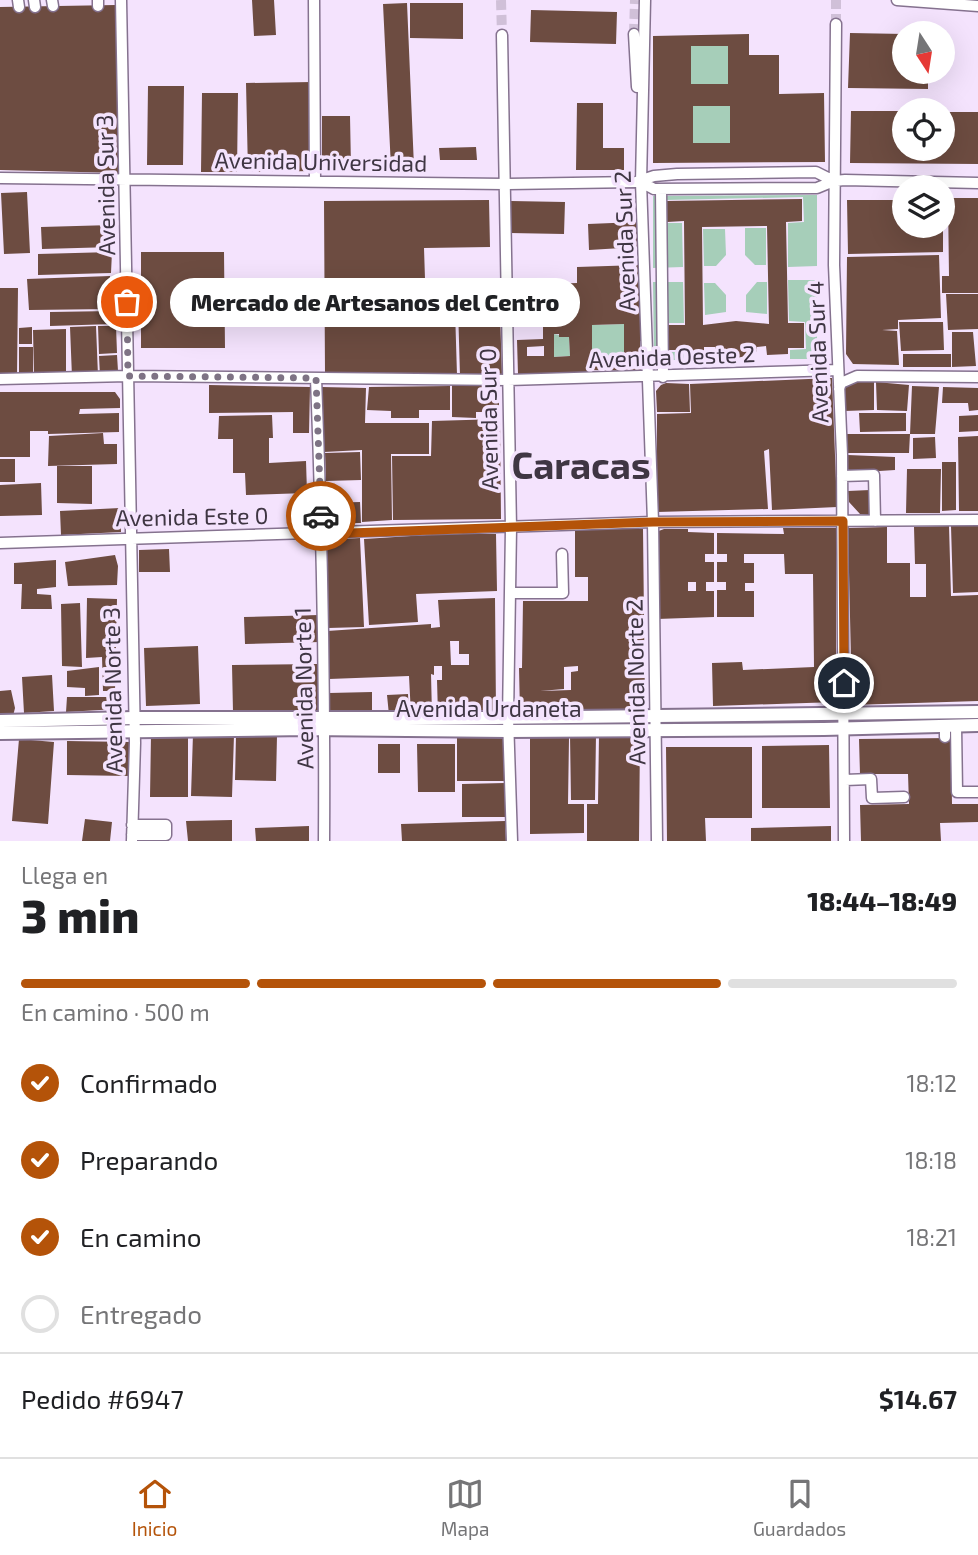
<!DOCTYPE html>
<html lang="es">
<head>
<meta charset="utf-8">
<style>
  body { margin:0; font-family:"Exo 2",sans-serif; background:#f6f6f6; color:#202124; height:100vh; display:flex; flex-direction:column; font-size:26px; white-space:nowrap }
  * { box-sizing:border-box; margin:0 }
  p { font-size:23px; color:#757577 }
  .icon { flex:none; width:38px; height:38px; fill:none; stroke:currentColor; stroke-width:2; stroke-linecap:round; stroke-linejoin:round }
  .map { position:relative; height:841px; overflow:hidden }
  .details { display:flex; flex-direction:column; background:#fff; flex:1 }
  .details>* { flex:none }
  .needle { width:46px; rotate:168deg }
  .controls { position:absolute; left:892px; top:21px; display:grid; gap:14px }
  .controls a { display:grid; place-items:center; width:63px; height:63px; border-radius:50%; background:#fff; box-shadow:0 7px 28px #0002; font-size:35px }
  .pin { position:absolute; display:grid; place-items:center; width:60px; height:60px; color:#fff; margin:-30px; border:4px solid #fff; border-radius:50%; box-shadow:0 2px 7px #0007 }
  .courier { position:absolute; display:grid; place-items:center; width:70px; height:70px; margin:-35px; border:5px solid #b45309; border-radius:50%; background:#fff; color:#222; box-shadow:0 2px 9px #0007 }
  .bubble { position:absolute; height:49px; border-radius:24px; background:#fff; box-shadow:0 7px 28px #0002; font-size:23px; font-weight:800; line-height:49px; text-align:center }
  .overview em { font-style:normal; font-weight:800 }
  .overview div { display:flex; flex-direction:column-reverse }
  .overview { display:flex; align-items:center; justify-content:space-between; height:119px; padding:0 21px }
  h1 { font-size:46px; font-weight:800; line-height:52px }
  .bar { display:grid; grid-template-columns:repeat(4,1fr); gap:10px 7px; align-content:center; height:84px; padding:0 21px }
  .bar i { height:9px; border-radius:5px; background:#e0e0e0 }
  .bar .current { background:#b45309 }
  .bar p { grid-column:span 4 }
  .line { display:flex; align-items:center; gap:18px; padding:0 21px; border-top:2px solid #e0e0e0 }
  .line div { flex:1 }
  ol { padding:0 21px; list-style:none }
  li { display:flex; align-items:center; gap:21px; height:77px }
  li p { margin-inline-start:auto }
  li .icon { padding:7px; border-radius:50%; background:#b45309; color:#fff; stroke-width:4 }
  li:last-child { color:#757577 }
  li i { width:38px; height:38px; border:4px solid #e0e0e0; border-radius:50% }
  .tab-bar { display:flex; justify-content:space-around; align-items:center; height:98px; border-top:2px solid #e0e0e0; background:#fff; font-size:19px; color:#757577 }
  .tab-bar a { display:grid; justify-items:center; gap:4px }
  .tab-bar .current { color:#b45309 }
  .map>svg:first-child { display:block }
  .green { fill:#a6ceb9 }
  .building { fill:#6d4c41; fill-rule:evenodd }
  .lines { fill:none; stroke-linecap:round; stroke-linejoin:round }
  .minor-tunnel { stroke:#d0c0d8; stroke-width:10; stroke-dasharray:10 5; stroke-linecap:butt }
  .minor-casing { stroke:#85728f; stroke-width:13 }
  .major-casing { stroke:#85728f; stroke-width:16 }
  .minor { stroke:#fff; stroke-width:10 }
  .major { stroke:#fff; stroke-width:12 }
  .done { stroke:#7e7384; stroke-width:7; stroke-dasharray:0 12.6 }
  .route { stroke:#b45309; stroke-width:9 }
  .labels { text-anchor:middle; stroke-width:7; stroke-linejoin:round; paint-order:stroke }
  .street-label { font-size:23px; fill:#3f3643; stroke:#f4e3fd }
  .town-label { font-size:37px; font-weight:bold; fill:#3f3643; stroke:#f4e3fd }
</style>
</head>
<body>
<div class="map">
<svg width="978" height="841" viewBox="0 0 978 841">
  <rect width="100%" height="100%" fill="#f4e3fd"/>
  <path class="green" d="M691 46H728V84H691Z
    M693 106H730V143H693Z
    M817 195V266L788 267V223L804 222 803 197 665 200V223H682L683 267 653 268V196Z
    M745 228H766V265H755L745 255Z
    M703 229H725L726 255 716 266H704Z
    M788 280H817V359H790V350L806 349 805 322 789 321Z
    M653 282H683L684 323H667V352H684V360H654Z
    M757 282H767V314L746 312V295Z
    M704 283H715L726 295V312L705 315Z
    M576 292 577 313H566V325H555V293Z
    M624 324V356H592V325Z
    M554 334 569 337 570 356 554 357Z"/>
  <path class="building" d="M252 0H274L276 35 254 36Z
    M407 3 414 167 391 168 383 4Z
    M410 3H463V39L410 38Z
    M116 5 120 173 0 170V7Z
    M531 10 617 12 616 44 530 42Z
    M850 33 905 34V72H928V89L848 88Z
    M749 34V55H779V94L824 93 825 162 653 163V36ZM691 46H728V84H691ZM693 106H730V143H693Z
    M312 82 313 171 248 172 246 83Z
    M148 86H184L183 165H147Z
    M202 93H238L237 172H201Z
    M577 103H603V148H624V170H576Z
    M851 111H905V149H943V112H978V164L850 163Z
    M322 116H350L351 167H322Z
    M476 147 477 160H440L439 148Z
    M27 192 30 253 4 254 1 193Z
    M948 198H978V293H942V276H949Z
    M802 199V221L786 222 788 323H804V348H788V354L767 355 766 346 757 347V351L752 355 736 358 720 355 715 352V347H704V356H686L685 350H668V325H685L684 221 667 222 666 201ZM767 226 769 324 736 321 703 325 702 227Z
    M489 200 490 247 424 248 426 310H455L457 375 325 373 324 201Z
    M847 200H905V226H943V252L848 254Z
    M511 201 565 202 564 234 510 233Z
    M637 222 638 247 589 250 588 224Z
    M112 225 113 247 42 249 41 227Z
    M112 252 111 273 38 275V254Z
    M141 252H224L225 348H141Z
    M939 255 941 318 898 320V329L882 330 897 331 899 365 853 364 846 354 847 257Z
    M639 265 641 279H639V286H641L642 294H639L642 305H639L642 341H640V362H643V371L588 370V372L518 374 517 340 543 339V326H546V322L548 321V284L577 283V267ZM576 292 577 313H566V325H555V293ZM624 324V356H592V325ZM554 334H559V337H569L570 356 554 357ZM544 346V356H527V347Z
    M110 276 112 309 29 310 27 279Z
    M499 283 502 375 460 376 458 306 440 307 439 284Z
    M0 288H18L17 376 0 377Z
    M946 294H978V329L948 330Z
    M113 311V324L50 326V312Z
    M899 322H943L944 350 901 351Z
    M96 326 98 376 72 377 70 327Z
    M98 326H116L117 353 99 354Z
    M32 327V344H19V328Z
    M66 329V375L34 376 33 330Z
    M952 332H973L976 366 952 367Z
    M19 347H33V376H19Z
    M903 354H951V367H903Z
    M117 355 118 371 114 374 100 376 99 356Z
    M832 378 837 507 772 510 769 449 764 451 768 509 657 512V414L691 413 690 384Z
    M854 381 874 382V410L844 411 842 395 846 386Z
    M876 382 909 385 907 411 877 410Z
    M666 383 689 384 690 412H657L656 391 661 385Z
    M209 385 310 387 309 433H293V412L209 413Z
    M452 385 497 386 499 391V417H483V412H476V418L452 417Z
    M450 386V410H419V418H391V411L367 410 369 387Z
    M912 386 939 387 935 434H910Z
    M322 387 366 388 365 423H429V454H391L392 520 362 522V450L324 452Z
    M943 387 978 388V410L969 411 968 403H942Z
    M0 392H115L120 399V408L80 409 79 414 119 413V432L48 434V431H30V457H0Z
    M859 413H906V431L860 432Z
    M272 415 273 438H269V463L306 461 307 493 246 495 245 473H233V439H218L219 416Z
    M978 415V431L959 432V416Z
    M500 419 501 519 393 520 392 456H431L432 421Z
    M103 433 104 444H117V464L48 466 49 436Z
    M847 434H910L909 453H847Z
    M978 436V511H959L958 437Z
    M935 437 936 458 913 459V438Z
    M360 452 361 480 326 481 325 453Z
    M848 455 895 457V470L848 473Z
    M0 459H15V482H0Z
    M942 462H956V510L942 511Z
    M57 466H92V504L57 503Z
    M907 469H941L940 513H906Z
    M41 483 42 515 0 516V485Z
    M870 490V515L860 514 849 502 848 491Z
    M360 502 361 523H334L326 520V503Z
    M120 508 121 532 61 535 60 511Z
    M978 525V592L953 593 951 526Z
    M949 526 951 596 978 595V701L852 705 848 528 887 527V563H910V597H926V564H915L914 527Z
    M783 528H836V702L713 706 712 663 742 662 743 670 814 667 813 574H785L784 554H744V563H754V583H745V591H754V617H717V590H726V582H717V562H727V554H717V533L784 534Z
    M575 529H643L645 709 520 712 519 668H522L523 601H588V577H575ZM578 666V671L571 672V690L540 691 564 689V667Z
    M664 529H688V532L714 533V554H705V562H714V582H706V591H714V617L657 619 656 532ZM688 582H696V591H688Z
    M442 534H496L497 591 416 594 418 622 369 625 364 539Z
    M360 538 364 627 328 628 324 540Z
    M169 549 170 572H139V550Z
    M115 555 118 566 117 585 68 586 65 562Z
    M56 560V587L37 589V594L51 595 52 609H21L22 584H14V563Z
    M87 598 117 599 115 691H103L102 657 86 658Z
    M495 598 496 713 438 715 437 680H442V666H434V675L431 674 432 715H411L409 676 329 679 327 631 431 624V628L440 627 438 600ZM450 641H459V654H469V665H451Z
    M80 603 82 667 62 666 61 604Z
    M319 615 320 642 245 644 244 617Z
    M198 646 200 704 146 706 144 648Z
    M318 664V711L233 712 232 665Z
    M99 667V695L85 696V688L67 687V671Z
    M52 675 54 711 24 713 22 677Z
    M11 690 15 708 13 716H0V691Z
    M372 692V714H330L329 693Z
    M408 694 409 714 389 715 387 695Z
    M67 697H115L117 709 66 712Z
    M193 734 234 735 232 797 191 796Z
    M151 735H188V797H150Z
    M236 735 277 736 276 781 235 780Z
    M570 735H596L595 800H571Z
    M599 735H640L639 841H587V804H598Z
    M530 737 569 738 568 804H584V833L530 834Z
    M457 738H505V781H457Z
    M951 738 952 804H978V822L940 823 941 841H861L860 805 909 804 908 774H860L859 739Z
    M19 739 54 742 48 824 12 821Z
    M67 741 129 742V776L67 775Z
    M378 744H400V773H378Z
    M417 744H455V792H418Z
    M829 745 830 808H762V746Z
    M666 747H752V818H705L706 841H667Z
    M505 783 506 817H462V784Z
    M85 819 112 822 110 841H82Z
    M232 820V841H188L186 821Z
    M505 821 506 841H402L401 824Z
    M309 826V841H256L255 828Z
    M831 826V841H751V828Z"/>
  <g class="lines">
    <path class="minor-tunnel" d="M501 0 502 35
      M836 24V0
      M634 34 635 0"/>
    <defs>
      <path id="minor" d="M18 0 19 7
        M34 0 35 7
        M52 0 53 6
        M98 0V6
        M121 0 135 743 132 841
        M314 0 315 181
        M645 0 641 182 653 522 657 841
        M897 0 978 6
        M836 24 834 265 842 455 844 841
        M634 34 637 87
        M502 35 511 528 508 718 512 841
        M0 178 504 184 636 182 654 176 677 174 816 172 834 181
        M641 182 654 189 817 188 834 181 845 180 978 183
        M661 189 663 377
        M316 378C322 532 325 687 324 841
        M0 379 128 376 508 380 837 370
        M839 389 841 383 857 376 978 377
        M842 476 874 475 875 521
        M0 543 653 522 978 520
        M510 593H563L562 554
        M945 726V737
        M956 726 957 792H978
        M845 780 871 779 872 798 904 797
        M132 835H166V825H132"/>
      <path id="major" d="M0 721 134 718H495L978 712
        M0 733 307 729 508 731 824 729 978 725"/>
    </defs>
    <use href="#minor" class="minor-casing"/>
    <use href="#major" class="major-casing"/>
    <use href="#minor" class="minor"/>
    <use href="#major" class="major"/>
  </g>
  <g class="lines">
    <path class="done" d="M127 302 128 376 316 378 321 516"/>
    <path class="route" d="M321 516 322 534 653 522 843 521 844 683"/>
  </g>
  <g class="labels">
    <g class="street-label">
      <text transform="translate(321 162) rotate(1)" y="8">Avenida Universidad</text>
      <text transform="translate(106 185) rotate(-91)" y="8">Avenida Sur 3</text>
      <text transform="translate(625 241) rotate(-92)" y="8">Avenida Sur 2</text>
      <text transform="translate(818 352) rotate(-92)" y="8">Avenida Sur 4</text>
      <text transform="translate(672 357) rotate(-2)" y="8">Avenida Oeste 2</text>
      <text transform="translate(489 419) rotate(-91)" y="8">Avenida Sur 0</text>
      <text transform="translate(192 517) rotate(-1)" y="8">Avenida Este 0</text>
      <text transform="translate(636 682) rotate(-91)" y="8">Avenida Norte 2</text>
      <text transform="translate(304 688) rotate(-91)" y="8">Avenida Norte 1</text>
      <text transform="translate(113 690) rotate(-91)" y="8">Avenida Norte 3</text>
      <text x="489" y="717">Avenida Urdaneta</text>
    </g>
    <g class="town-label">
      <text x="581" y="479">Caracas</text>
    </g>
  </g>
</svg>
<div class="controls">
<a><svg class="needle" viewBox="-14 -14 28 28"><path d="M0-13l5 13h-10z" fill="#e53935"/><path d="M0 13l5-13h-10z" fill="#757577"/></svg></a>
<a><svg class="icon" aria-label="locate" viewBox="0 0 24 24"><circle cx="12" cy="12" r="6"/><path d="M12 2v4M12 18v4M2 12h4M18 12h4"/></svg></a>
<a><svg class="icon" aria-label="layers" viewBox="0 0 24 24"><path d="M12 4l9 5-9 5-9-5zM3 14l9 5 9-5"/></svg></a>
</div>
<div class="pin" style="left:127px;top:302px;background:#ea580c"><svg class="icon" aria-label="bag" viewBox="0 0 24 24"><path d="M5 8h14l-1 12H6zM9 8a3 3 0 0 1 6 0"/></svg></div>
<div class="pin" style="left:844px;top:683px;background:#1f2937"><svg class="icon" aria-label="home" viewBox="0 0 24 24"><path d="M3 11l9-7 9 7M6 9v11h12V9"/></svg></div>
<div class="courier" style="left:321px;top:516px"><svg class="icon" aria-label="car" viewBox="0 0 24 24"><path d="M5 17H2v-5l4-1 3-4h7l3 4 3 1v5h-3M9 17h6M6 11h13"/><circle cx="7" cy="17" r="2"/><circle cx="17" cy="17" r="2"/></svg></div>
<div class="bubble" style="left:170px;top:278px;width:410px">Mercado de Artesanos del Centro</div>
</div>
<section class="details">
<div class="overview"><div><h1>3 min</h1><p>Llega en</p></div><em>18:44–18:49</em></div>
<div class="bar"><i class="current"></i><i class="current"></i><i class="current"></i><i></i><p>En camino · 500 m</p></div>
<ol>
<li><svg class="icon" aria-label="check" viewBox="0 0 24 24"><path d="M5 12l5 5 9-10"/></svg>Confirmado<p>18:12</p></li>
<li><svg class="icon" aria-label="check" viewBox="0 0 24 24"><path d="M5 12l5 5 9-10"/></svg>Preparando<p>18:18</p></li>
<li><svg class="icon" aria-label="check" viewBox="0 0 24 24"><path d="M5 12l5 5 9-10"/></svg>En camino<p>18:21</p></li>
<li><i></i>Entregado</li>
</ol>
<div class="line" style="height:91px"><div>Pedido #6947</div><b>$14.67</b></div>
</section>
<nav class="tab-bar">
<a class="current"><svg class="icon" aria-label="home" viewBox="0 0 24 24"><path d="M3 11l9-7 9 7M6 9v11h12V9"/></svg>Inicio</a>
<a><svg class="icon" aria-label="map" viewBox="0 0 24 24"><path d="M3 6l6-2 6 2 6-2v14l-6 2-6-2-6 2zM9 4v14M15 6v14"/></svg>Mapa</a>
<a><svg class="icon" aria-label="saved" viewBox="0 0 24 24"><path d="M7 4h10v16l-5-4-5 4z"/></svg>Guardados</a>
</nav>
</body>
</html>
